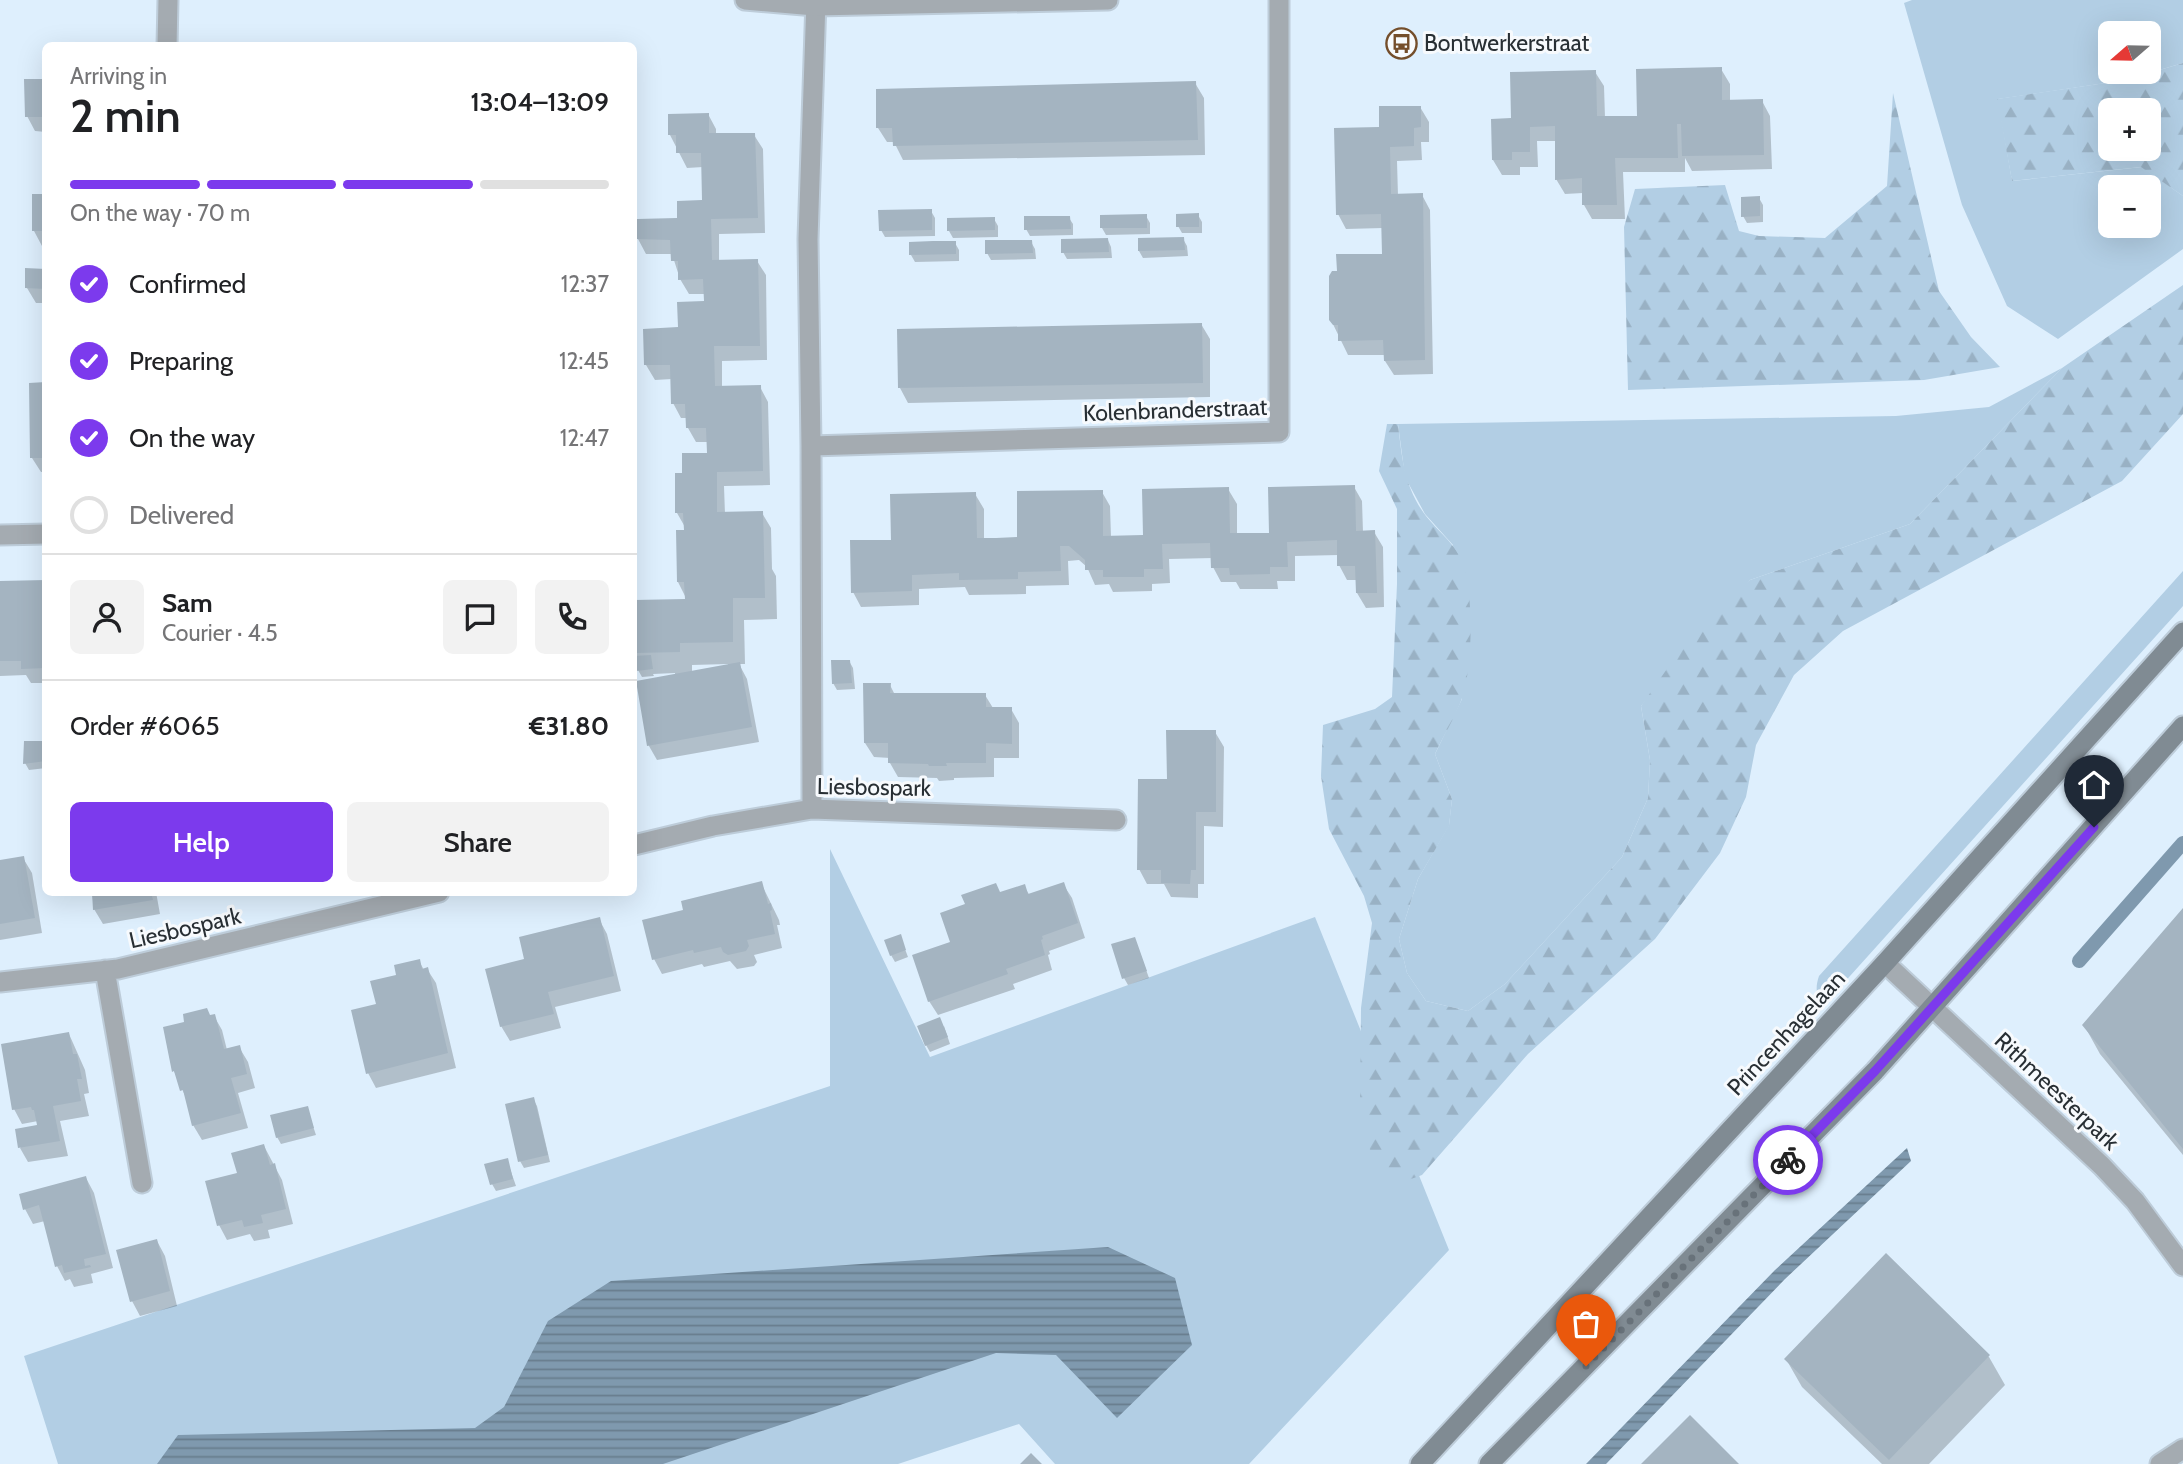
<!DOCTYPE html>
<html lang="en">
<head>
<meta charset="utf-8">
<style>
  body { margin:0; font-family:Cabin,sans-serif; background:#f2f2f2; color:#202124; height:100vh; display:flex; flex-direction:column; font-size:26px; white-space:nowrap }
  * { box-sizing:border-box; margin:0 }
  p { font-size:23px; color:#757577 }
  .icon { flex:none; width:38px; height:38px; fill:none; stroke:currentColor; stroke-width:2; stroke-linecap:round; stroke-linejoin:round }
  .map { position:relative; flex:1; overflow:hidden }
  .sheet { position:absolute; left:42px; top:42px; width:595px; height:854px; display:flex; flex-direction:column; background:#fff; border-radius:10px; box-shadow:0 7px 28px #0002 }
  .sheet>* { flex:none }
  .needle { width:46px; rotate:250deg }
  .buttons { position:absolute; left:2098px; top:21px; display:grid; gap:14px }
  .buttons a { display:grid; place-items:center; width:63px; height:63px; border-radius:10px; background:#fff; box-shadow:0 7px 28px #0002; font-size:35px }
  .pin { position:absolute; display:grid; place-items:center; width:60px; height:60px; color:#fff; margin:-72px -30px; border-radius:50% 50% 50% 0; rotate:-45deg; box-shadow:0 0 7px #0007 }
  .pin .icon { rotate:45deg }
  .courier { position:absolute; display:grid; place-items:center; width:70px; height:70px; margin:-35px; border:5px solid #7c3aed; border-radius:50%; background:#fff; color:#222; box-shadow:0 2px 9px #0007 }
  .overview em { font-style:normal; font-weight:600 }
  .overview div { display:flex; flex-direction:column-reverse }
  .overview { display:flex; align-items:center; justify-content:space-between; height:119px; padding:0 28px }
  h1 { font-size:46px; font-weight:600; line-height:52px }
  .bar { display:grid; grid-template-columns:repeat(4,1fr); gap:10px 7px; align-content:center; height:84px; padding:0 28px }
  .bar i { height:9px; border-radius:5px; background:#e0e0e0 }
  .bar .on { background:#7c3aed }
  .bar p { grid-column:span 4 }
  .line { display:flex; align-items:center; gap:18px; padding:0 28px; border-top:2px solid #e0e0e0 }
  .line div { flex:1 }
  .round { display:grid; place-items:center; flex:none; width:74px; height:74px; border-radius:10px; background:#f2f2f2 }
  ol { padding:0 28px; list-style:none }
  li { display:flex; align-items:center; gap:21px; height:77px }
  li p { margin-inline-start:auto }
  li .icon { padding:7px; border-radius:50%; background:#7c3aed; color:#fff; stroke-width:4 }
  li:last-child { color:#757577 }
  li i { width:38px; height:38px; border:4px solid #e0e0e0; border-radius:50% }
  .cta { display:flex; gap:14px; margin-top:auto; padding:14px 28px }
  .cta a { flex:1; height:80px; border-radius:10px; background:#7c3aed; color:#fff; font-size:28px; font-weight:600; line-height:80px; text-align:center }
  .cta a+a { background:#f2f2f2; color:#202124 }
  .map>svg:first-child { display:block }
  .green { fill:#b2cee4; fill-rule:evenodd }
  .forest { fill:url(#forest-firs); fill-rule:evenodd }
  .water { fill:url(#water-rules) }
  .shadow { fill:#0003; fill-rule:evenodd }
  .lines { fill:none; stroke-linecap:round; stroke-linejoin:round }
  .stream { stroke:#7f99ae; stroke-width:14 }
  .building { fill:#a4b4c1 }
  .minor-casing { stroke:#bdccd9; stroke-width:23 }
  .tertiary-casing { stroke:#bdccd9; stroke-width:23 }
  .secondary-casing { stroke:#bdccd9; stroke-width:23 }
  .minor { stroke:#a4abb1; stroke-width:19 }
  .tertiary { stroke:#a4abb1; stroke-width:19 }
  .secondary { stroke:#808b93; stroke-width:19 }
  .done { stroke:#68727a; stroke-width:7; stroke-dasharray:0 12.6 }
  .route { stroke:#7c3aed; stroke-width:9 }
  .labels { text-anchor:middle; stroke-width:6; stroke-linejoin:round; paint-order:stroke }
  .poi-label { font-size:23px; fill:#282f34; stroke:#f7fafd; text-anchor:start }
  .street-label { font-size:23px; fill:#282f34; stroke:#f7fafd }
</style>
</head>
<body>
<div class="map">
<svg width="2183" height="1464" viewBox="0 0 2183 1464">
  <defs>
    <pattern id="forest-firs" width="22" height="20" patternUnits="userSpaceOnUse" patternTransform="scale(1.75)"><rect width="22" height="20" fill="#b2cee4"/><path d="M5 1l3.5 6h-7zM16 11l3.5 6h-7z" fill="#99b1c4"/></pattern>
    <pattern id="water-rules" width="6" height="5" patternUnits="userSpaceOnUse" patternTransform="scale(1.75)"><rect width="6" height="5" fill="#7f99ae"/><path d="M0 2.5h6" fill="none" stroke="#687d8e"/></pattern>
  </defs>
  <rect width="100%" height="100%" fill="#deeffd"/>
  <path class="green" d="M1912 0H2183V63L2126 80 1998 99 2012 181 2142 167 2183 196V249L2058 339 2007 306 1962 205 1904 3ZM2110 33H2149V72H2110ZM2110 187H2149V226H2110Z
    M2062 368 1910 524 1750 580 1641 706 1650 760 1648 798 1622 857 1505 984 1468 1011 1426 1001 1407 973 1399 939 1418 879 1449 825 1452 799 1435 754 1462 699 1453 545 1425 514 1405 477 1398 424 1896 416 1989 407Z
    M2183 571V606L1823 1006C1816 995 1815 988 1819 976Z
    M830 849 930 1057 1315 917 1449 1250 1249 1464H1055L1019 1424 898 1464H58L24 1356 830 1086Z"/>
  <path class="forest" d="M2183 63V196L2141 167 2012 181 1997 99 2126 80ZM2110 110H2149V149H2110Z
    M1893 93 1939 291 1971 337 2000 367 1924 380 1628 390 1624 227 1635 189 1725 185 1739 231 1759 236 1825 238 1887 186Z
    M2183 285V414L2122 481 1843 631 1794 675 1756 745 1746 797 1720 853 1655 939 1528 1054 1422 1175 1389 1187 1372 1158 1360 1111 1361 1008 1372 923 1364 896 1329 829 1321 776 1323 725 1375 709 1392 697 1397 584V509L1379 471 1387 424H1398C1402 458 1404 487 1426 516 1437 530 1451 540 1460 557 1475 586 1473 671 1461 701 1454 719 1443 737 1435 754L1452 799 1449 826 1418 879 1399 939 1407 973 1426 1001 1468 1011 1505 984 1622 857 1648 798 1650 760 1641 706 1676 656 1715 609 1750 580 1910 524 2062 368Z"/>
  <path class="water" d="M1907 1148 1911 1161 1785 1279 1606 1464H1586L1775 1270Z
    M1108 1247 1175 1278 1192 1345 1117 1418 1056 1355 996 1353 663 1464H157L178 1435 475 1428 504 1407 548 1321 611 1281Z"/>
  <path class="shadow" d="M1721 69 1730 84V102L1762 101 1770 116 1772 169 1692 171 1685 158V172H1623L1625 219H1592L1584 205 1583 193 1565 194 1556 179V141H1537L1538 167H1520V175H1502L1493 160 1492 120H1513L1595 72 1604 86 1605 118 1638 117Z
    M46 80V132L35 131 27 116Z
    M1195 83 1204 98 1205 155 903 160 894 142H887L878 128Z
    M1420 107 1429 122V142H1421L1422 160 1397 161 1398 196 1422 195 1430 210 1433 374 1394 375 1385 361V355H1348L1331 320 1383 256V228L1346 229 1338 214 1381 129Z
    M708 114 716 129V135H754L763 149 765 233 719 234V261H757L766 275 767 360 722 361V388L760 387 768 402 770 485 724 486 725 514 762 513 771 528 772 569 776 576 777 619 744 620 745 664H739L747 679 759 742 657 760 649 746 638 682 675 676V673L653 674 654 676 642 677 638 670 634 658V601L687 600 678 582 685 527 677 513 684 474 709 455 708 442H696L688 428 687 418H681L673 403 672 379 655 380 646 365 706 303V294H689L680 279 672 254H646L638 239 679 219 704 202 703 167 687 168 670 135ZM728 664V666L692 673V665Z
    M46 196V246H42L34 231Z
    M1759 198 1763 205V222L1747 223 1743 216Z
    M931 211 935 218V236L885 237 881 230Z
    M1198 215 1202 222V233H1182L1178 226Z
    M1146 216 1150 223V234L1106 235 1102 228Z
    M1069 218 1073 224V235L1030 236 1026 229Z
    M994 219 998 226V237L953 238 949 231Z
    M1183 239 1187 246 1188 256 1143 258 1139 251Z
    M1108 240 1111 247 1112 258 1067 259 1063 252Z
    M1031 242 1035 249 1036 259 991 260 987 253Z
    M955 243 959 250V261L915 262 911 255Z
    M46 271V303H36L27 288Z
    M1201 324 1210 339V397L908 403 900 388Z
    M46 384V472H41L32 458Z
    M1354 487 1362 501 1363 532H1374L1383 547 1384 607 1366 608 1357 593V580H1347L1339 565V555L1295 556V581H1277L1278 589H1240L1236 582H1221L1213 567V558L1169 559 1170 583 1152 584V591L1113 592 1109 584 1095 585 1087 567 1079 560 1068 561 1069 585 1026 586V594L969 595 965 587 919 589V605L861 607 853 592 893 542 975 494 984 509V540L1019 539 1102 492 1110 506 1111 537H1145L1228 489 1237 504V535L1271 534Z
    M46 582V683H31L26 675 0 676V583Z
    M849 661 853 668 855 689 837 690 833 683Z
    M890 685 895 695H985L993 708 1011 709 1019 723V758H994V777L954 778V780L939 781 937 778 898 777 890 763V758L874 757 865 743Z
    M1215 732 1224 747 1223 827 1204 826V884H1198V898L1171 897 1164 884H1147L1139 869 1169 781Z
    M46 743V768L29 770 25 763Z
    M23 858 32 873 42 933 0 940V862Z
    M761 883 779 920 780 925H777L782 948 754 955 757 962 754 966 737 969 730 961 704 967 702 964 662 974 654 959 686 911Z
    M1063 884 1072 898 1085 938 1049 951 1050 954 1048 955 1052 970 1013 984 1015 989 938 1015 929 1001 952 943 1001 894 1024 886 1030 896Z
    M92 892H156L160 914 103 924 94 909Z
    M2183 911V1155L2100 1054 2084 1025Z
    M599 919 607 934 621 991 555 1007 561 1028 510 1041 501 1026 526 961Z
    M900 936 908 957 895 962 891 955Z
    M1135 939 1149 978 1128 985 1124 978Z
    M419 961 424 970 427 969 436 983 456 1068 376 1088 368 1073 378 1005 399 976Z
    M214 1016 222 1030 227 1050 239 1047 248 1062 255 1088 238 1093 248 1128 202 1140 193 1125 187 1100 174 1071 210 1017Z
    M944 1026 950 1044 930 1052 926 1045Z
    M69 1034 85 1070 89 1093 84 1094 89 1116 60 1121 68 1156 28 1162 20 1148 39 1127 38 1121 22 1124 14 1109Z
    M533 1099 537 1106 550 1162 524 1168 520 1161Z
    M307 1108 316 1135 281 1144 277 1137Z
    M264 1146 282 1180 293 1224 268 1230 270 1238 254 1241 250 1234 227 1240 219 1225 239 1174Z
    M507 1160 516 1186 496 1191 492 1184Z
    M86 1178 94 1193 113 1268 91 1274 93 1283 74 1287 70 1279 65 1281 57 1266 45 1221 33 1224 25 1209Z
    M157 1241 165 1256 177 1306 140 1316 132 1301Z
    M1886 1256 1989 1357 2005 1385 1929 1464H1882L1802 1387 1786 1359Z"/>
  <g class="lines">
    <path class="stream" d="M2079 961 2183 843"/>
  </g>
  <path class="building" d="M1722 67V100L1763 99 1764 155 1682 156 1681 124H1677L1678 158H1615L1617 205H1582V178L1555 180V126L1530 127V152H1512V160H1492L1491 119 1511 118 1510 72 1596 70 1597 116H1637L1636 69Z
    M24 79H46V117H25Z
    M1196 81 1198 140 893 146 892 128H876V89Z
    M1379 106H1421V127L1414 128V146L1390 147 1391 194 1423 193 1425 360 1384 361 1383 340 1338 341V325H1333L1329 320V276L1332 271H1337L1336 254H1382L1381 214 1336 215 1334 128 1379 127Z
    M709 113V133H755L758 218 711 219 712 260 758 259 760 346H714L715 386 761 385 763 471 717 472V512L763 511 765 598H733V642L680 643V652L634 653V600L685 599 684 582H677L676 530H684L683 513H675V473H682V453H707L706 428H686L685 404H671L670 365H644L643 329 678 327 677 302 704 301 703 279 678 280V261H671L670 240 636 239 637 219 677 218V201L702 200 701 153H676V135H668V114Z
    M32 194H46V231H32Z
    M1760 196V216L1741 217V197Z
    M932 209V230L879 231 878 210Z
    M1199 213V227H1176V214Z
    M1147 214V228H1100V215Z
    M1024 216H1070L1071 229 1024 230Z
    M995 217V230L947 231V218Z
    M1184 237 1185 250 1138 251V238Z
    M1108 238 1109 252 1061 253V239Z
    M985 240H1032L1033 253 985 254Z
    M933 241H956V254L909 255V242Z
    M25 268 46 269V289L25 288Z
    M1202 323 1203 383 898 388 897 329Z
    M46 382V458H30L29 383Z
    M1355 485 1356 531 1375 530 1377 593H1356L1355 566H1337V540L1287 542 1288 567H1270V574L1230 575 1229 568H1211L1210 543 1162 544 1163 569H1144V577H1103V570H1085V560L1069 546H1060L1061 571 1018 572V579L959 580V573L912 575V591L851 593 850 540H891L890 494 976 492 977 538H996L1017 537V491L1103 490V536L1143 535 1142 489 1229 487 1230 533H1269L1268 487Z
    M46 580V668L21 669V661H0V581Z
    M651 655 653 669 636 671 634 656Z
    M831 660H850L852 683 832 684Z
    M740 662 752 727 647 746 636 681Z
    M863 683H891L890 693H986V707H1012V744L986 743V763H946L947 766H929L928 764 888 763V743H864Z
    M1166 730H1216V812H1196V870H1191L1190 884 1161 883V870H1137L1138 779H1167Z
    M24 741H46V761L23 764Z
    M24 856 35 918 0 924V860Z
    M762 881 768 904 771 903 772 910 770 911 775 934 747 940 749 946 746 951 728 955 723 952 721 947 694 953 693 950 652 960 642 920 683 910 681 901Z
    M1064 882 1078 923 1042 936 1043 939 1041 940 1045 955 1006 969 1008 974 928 1002 912 955 950 942 940 913 965 904 961 895 996 883 1000 892 1025 884 1028 894Z
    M92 892H151L153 900 93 910Z
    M2183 908V1149L2082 1025Z
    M600 917 614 976 548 992 554 1014 500 1027 485 969 524 959 519 937Z
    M901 934 906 950 890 956 884 940Z
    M1135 937 1147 971 1122 979 1111 944Z
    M420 959 422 969 428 967 448 1053 366 1074 351 1010 376 1004 370 981 396 975 394 965Z
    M207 1008 210 1015 215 1014 224 1049 240 1045 247 1074 231 1078 241 1113 192 1126 183 1090 180 1091 174 1071 172 1072 163 1027 184 1022 183 1014Z
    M940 1017 948 1037 925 1046 917 1026Z
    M69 1032 73 1054H77L82 1079H77L81 1101 53 1106 60 1141 18 1148 15 1129 37 1125 34 1110H32L31 1107 12 1110 1 1044Z
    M534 1097 548 1155 518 1162 505 1104Z
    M308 1106 314 1128 276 1138 270 1115Z
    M264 1144 270 1165 275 1163 286 1209 261 1215 263 1223 244 1227 242 1220 217 1226 205 1181 237 1173 231 1153Z
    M508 1158 513 1179 490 1185 484 1164Z
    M86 1176 106 1254 84 1259 85 1266 90 1265 91 1267 64 1273 62 1265 55 1267 39 1205 23 1210 19 1194Z
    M157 1239 170 1291 130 1302 116 1250Z
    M1886 1253 1990 1355 1889 1460 1784 1359Z
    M1690 1415 1739 1464H1641Z
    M1031 1453 1042 1464H1020Z"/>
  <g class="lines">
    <defs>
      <path id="minor" d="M167 46 168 0
        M811 446 808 239 816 0
        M0 535 46 534
        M812 809 811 446 1279 432V0
        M634 845 713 826 812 809 1116 820
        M1885 963 2102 1166 2135 1201 2183 1266
        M105 970 142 1183
        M0 982 118 969 439 892
        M2160 1464 2183 1449"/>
      <path id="tertiary" d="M745 0 815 6 1108 0"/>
      <path id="secondary" d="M1420 1464 1885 963 2183 632
        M1489 1464 1875 1071 2183 726"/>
    </defs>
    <use href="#minor" class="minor-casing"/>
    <use href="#tertiary" class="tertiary-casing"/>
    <use href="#secondary" class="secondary-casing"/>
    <use href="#minor" class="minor"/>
    <use href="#tertiary" class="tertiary"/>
    <use href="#secondary" class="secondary"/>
  </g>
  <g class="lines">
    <path class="done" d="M1586 1366 1788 1160"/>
    <path class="route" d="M1788 1160 1875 1071 2094 827"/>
  </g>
  <defs>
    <symbol id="bus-ring" viewBox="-11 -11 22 22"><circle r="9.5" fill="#f7fafd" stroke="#744e2b" stroke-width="1.5"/><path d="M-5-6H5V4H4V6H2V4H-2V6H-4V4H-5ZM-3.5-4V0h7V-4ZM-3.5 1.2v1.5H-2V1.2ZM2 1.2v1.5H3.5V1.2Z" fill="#744e2b"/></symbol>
  </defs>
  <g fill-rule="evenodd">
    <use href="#bus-ring" x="1384" y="26" width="35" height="35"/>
  </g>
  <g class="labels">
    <g class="poi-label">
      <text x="1424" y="51">Bontwerkerstraat</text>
    </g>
    <g class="street-label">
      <text transform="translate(1175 410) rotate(-2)" y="8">Kolenbranderstraat</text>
      <text transform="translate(874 787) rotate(1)" y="8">Liesbospark</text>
      <text transform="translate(185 928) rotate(-13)" y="8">Liesbospark</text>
      <text transform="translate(1786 1033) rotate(-47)" y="8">Princenhagelaan</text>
      <text transform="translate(2057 1091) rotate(43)" y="8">Rithmeesterpark</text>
    </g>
  </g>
</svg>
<div class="buttons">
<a><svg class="needle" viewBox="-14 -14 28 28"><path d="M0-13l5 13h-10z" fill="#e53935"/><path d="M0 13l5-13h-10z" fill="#757577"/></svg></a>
<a>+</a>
<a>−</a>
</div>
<div class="pin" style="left:1586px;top:1366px;background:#ea580c"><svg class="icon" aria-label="bag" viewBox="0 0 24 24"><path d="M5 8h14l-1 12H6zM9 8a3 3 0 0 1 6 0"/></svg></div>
<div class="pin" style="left:2094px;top:827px;background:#1f2937"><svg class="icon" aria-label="home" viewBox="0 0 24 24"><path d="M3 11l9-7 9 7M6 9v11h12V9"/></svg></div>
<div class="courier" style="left:1788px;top:1160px"><svg class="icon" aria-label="bike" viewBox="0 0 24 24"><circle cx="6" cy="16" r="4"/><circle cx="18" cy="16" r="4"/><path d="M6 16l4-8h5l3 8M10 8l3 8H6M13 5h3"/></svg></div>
<section class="sheet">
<div class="overview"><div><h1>2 min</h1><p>Arriving in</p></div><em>13:04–13:09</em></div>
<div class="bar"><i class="on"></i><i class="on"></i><i class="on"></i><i></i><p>On the way · 70 m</p></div>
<ol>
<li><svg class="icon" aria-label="check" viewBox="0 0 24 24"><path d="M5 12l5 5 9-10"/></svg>Confirmed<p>12:37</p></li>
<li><svg class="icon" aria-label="check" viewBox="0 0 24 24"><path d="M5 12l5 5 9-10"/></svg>Preparing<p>12:45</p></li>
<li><svg class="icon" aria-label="check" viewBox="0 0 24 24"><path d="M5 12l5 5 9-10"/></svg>On the way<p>12:47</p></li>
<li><i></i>Delivered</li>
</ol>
<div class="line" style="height:126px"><a class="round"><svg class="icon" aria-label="person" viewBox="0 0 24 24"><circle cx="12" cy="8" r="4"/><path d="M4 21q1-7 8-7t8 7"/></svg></a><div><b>Sam</b><p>Courier · 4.5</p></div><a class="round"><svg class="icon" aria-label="chat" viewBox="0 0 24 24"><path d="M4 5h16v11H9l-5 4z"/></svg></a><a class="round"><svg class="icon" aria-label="phone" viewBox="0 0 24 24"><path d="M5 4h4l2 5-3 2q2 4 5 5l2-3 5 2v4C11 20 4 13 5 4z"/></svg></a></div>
<div class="line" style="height:91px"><div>Order #6065</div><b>€31.80</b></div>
<div class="cta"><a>Help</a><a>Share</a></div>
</section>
</div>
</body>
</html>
